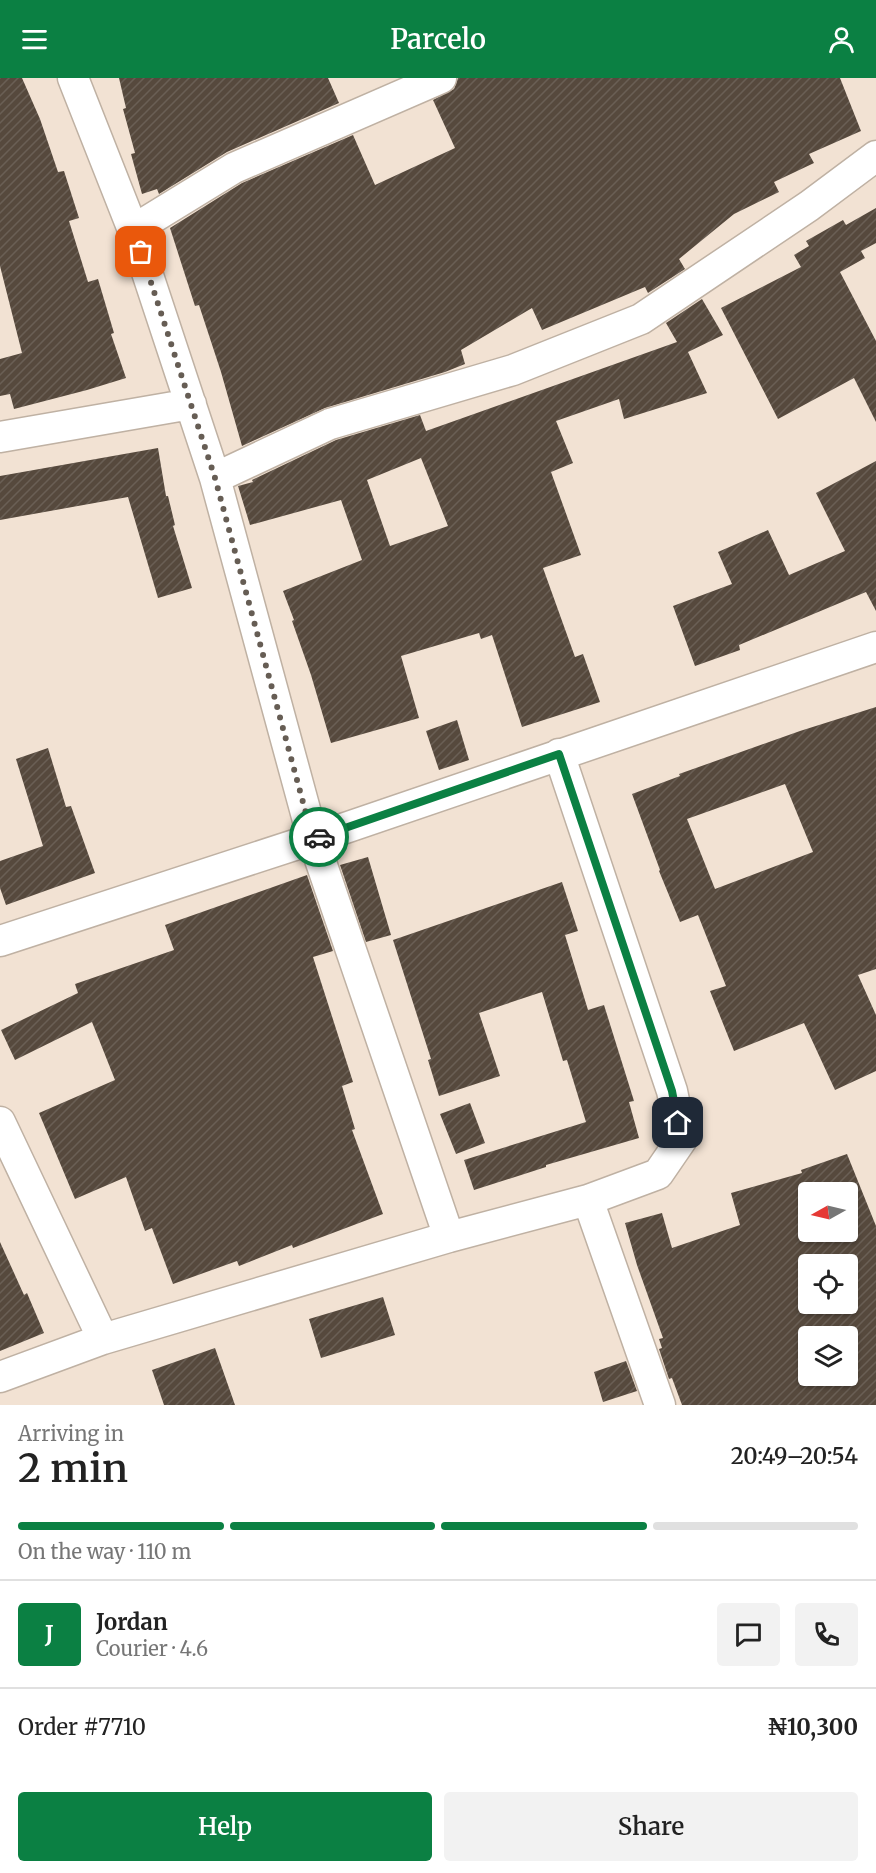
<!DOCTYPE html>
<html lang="en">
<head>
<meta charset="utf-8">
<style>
  body { margin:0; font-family:Merriweather,serif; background:#f2f2f2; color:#222; height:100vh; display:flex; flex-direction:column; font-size:22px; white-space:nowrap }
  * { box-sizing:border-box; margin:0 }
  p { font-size:20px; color:#767676 }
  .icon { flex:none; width:33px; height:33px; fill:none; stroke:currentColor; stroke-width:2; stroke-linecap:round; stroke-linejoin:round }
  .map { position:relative; height:1327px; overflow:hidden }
  .drawer { display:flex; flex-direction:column; background:#fff; flex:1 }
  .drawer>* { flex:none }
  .needle { width:39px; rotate:262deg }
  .tools { position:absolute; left:798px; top:1104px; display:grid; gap:12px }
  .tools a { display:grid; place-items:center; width:60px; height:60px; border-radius:6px; background:#fff; box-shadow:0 2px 4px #0004; font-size:30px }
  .pin { position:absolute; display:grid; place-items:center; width:51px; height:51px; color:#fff; margin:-26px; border-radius:12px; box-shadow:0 3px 9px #0006 }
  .courier { position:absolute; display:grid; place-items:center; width:60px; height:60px; margin:-30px; border:4px solid #0b8043; border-radius:50%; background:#fff; color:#222; box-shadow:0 2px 8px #0007 }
  .summary em { font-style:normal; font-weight:600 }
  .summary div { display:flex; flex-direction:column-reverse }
  .summary { display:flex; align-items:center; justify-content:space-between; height:102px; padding:0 18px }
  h1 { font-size:39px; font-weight:600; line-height:45px }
  .bar { display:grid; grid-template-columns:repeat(4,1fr); gap:9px 6px; align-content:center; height:72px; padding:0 18px }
  .bar i { height:8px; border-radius:4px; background:#e0e0e0 }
  .bar .on { background:#0b8043 }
  .bar p { grid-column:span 4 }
  .line { display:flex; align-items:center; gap:15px; padding:0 18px; border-top:2px solid #e0e0e0 }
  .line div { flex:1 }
  .round { display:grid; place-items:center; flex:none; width:63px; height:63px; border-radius:6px; background:#f2f2f2 }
  .cta { display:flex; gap:12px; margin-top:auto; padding:12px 18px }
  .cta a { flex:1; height:69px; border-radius:6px; background:#0b8043; color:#fff; font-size:24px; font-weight:600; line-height:69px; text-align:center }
  .cta a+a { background:#f2f2f2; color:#222 }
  header { display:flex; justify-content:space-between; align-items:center; height:78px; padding:0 18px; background:#0b8043; color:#fff; font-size:27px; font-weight:600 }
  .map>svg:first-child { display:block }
  .building { fill:url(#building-hatch); fill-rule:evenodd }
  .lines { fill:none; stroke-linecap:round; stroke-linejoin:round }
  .minor-casing { stroke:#bfb1a3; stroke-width:33 }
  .minor { stroke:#fff; stroke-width:30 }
  .done { stroke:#665d54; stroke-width:6; stroke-dasharray:0 10.8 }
  .route { stroke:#0b8043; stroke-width:8 }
</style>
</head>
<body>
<header><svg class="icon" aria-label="menu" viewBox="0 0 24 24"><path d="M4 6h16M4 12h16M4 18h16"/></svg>Parcelo<svg class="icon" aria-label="person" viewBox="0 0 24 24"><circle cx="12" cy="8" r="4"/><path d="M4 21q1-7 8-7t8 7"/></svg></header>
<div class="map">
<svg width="876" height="1327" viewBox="0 0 876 1327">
  <defs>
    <pattern id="building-hatch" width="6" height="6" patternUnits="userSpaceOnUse" patternTransform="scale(1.5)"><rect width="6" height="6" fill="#56493d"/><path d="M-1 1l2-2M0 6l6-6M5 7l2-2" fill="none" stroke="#6a5f55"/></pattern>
  </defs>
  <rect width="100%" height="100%" fill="#f2e2d3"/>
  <path class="building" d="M0 0H22L40 41 58 94 64 93 79 140 69 143 88 204 98 201 114 255 111 256 126 300 87 312 14 331 10 316 0 318V281L22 275 0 188Z
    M119 0H328L339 25 227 74 159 116 157 111 142 116 131 76 135 75 123 31 126 30Z
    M458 0H840L861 53 809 76 814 85 774 104 779 114 734 136 679 181 685 191 648 215 645 209 542 252 532 230 461 272 465 286 445 294 325 330 242 368 221 294 199 227 195 228 170 150 242 105 353 57 375 107 455 70 433 22 454 11Z
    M876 130V165L861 173 865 180 840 194 876 263V344L854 300 778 341 721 230 801 189 794 177 809 168 806 163 843 142 846 147Z
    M702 221 723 257 688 274 707 315 624 341 619 321 556 343 573 385 551 394 581 477 543 490 575 579 583 576 600 624 522 649 492 557 481 561 479 555 401 578 419 640 331 665 311 597 292 543 294 542 283 513 362 482 341 422 250 447 238 408 253 404 252 402 336 362 420 337 426 353 677 264 666 245ZM421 380 448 448 390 468 367 402Z
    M158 370 166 418H168L175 447 173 448 192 510 158 520 128 419 0 442V398Z
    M876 383V533L866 514 739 567 740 572 695 588 673 528 732 506 718 474 768 452 789 497 845 473 816 415Z
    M876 629V891L858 897 876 937V993L835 1012 804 945 734 973 710 913 726 908 698 837 680 844 659 793 660 792 632 716 680 698 679 696 800 653ZM785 706 813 774 715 811 687 741Z
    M457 642 469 682 439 692 426 653Z
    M48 670 66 729 71 728 95 795 6 827 0 810V783L43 768 16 681Z
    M368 779 391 857 366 864 340 787Z
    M307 797 333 873 313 879 353 1004 342 1008 355 1051 352 1052 383 1136 293 1170 292 1167 239 1188 237 1183 173 1206 152 1150 145 1153 126 1099 75 1121 39 1035 115 1002 92 944 15 982 1 952 78 915 75 906 174 872 165 847Z
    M562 804 578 853 565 857 588 932 604 927 634 1023 629 1024 639 1060 546 1087V1089L474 1112 464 1082 586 1044 567 982 563 983 542 914 479 935 500 998 439 1018 428 982 431 981 393 862Z
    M470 1025 485 1065 456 1076 440 1036Z
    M847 1076 876 1148V1327H682L672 1300 669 1301 659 1271 662 1270 659 1261 663 1260 637 1187 625 1145 662 1135 672 1170 740 1147 731 1115 802 1095 801 1092ZM808 1114H848V1154H808ZM808 1186H848V1226H808ZM808 1258H848V1298H808Z
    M0 1164 24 1217 27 1215 44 1255 0 1273Z
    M383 1219 395 1257 321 1280 309 1241Z
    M215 1270 235 1327H164L152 1292Z
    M626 1283 637 1313 603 1324 594 1294Z"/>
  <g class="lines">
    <defs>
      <path id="minor" d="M73 0 133 152 215 400 313 761 449 1159
        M133 152 234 90 441 0
        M0 359 191 326
        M215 400 330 346 513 292 641 241 809 128 876 78
        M0 863 313 761 876 569
        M0 1044 103 1261
        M588 1122 660 1327
        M0 1299 103 1261 449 1159 588 1122 658 1096 682 1061 672 1013 559 676"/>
    </defs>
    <use href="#minor" class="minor-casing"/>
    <use href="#minor" class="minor"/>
  </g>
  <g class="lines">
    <path class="done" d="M141 174 215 400 313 761 319 759"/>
    <path class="route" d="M319 759 559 676 672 1013 678 1045"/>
  </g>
</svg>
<div class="tools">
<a><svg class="needle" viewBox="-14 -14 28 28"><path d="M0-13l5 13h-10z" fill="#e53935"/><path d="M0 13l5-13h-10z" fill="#767676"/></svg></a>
<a><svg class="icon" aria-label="locate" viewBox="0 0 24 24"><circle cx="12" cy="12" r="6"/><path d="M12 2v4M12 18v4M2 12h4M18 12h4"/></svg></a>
<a><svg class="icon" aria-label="layers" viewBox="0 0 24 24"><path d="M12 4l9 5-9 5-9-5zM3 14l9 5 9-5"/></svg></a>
</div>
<div class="pin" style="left:141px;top:174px;background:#ea580c"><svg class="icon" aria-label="bag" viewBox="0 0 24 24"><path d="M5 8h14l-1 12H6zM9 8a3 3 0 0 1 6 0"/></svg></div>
<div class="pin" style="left:678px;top:1045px;background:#1f2937"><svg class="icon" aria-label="home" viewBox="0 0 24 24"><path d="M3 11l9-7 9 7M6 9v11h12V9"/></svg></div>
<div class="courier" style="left:319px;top:759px"><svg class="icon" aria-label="car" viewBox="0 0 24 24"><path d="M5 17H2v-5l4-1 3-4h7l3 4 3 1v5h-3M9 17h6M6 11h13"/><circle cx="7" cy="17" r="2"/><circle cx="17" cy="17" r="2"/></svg></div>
</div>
<section class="drawer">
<div class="summary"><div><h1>2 min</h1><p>Arriving in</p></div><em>20:49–20:54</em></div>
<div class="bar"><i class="on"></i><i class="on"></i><i class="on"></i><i></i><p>On the way · 110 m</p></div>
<div class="line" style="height:108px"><b class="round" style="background:#0b8043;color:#fff">J</b><div><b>Jordan</b><p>Courier · 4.6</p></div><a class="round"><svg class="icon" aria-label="chat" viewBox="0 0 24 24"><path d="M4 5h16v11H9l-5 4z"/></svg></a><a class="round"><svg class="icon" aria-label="phone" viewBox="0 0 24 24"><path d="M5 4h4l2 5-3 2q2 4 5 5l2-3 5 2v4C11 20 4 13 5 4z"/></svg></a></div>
<div class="line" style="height:78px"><div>Order #7710</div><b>₦10,300</b></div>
<div class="cta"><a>Help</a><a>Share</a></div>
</section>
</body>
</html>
